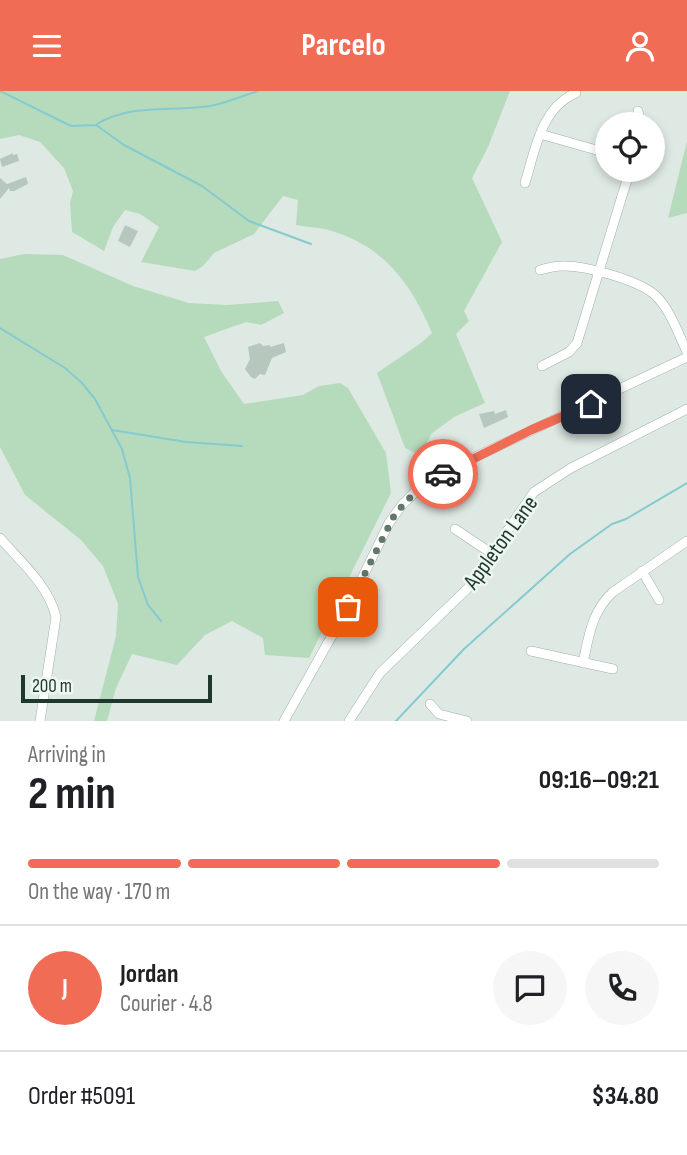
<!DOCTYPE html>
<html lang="en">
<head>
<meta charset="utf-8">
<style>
  body { margin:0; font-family:"Sofia Sans Condensed",sans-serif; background:#f6f6f6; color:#202124; height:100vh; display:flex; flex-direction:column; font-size:26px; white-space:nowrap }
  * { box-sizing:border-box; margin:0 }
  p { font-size:23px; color:#757577 }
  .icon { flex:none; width:38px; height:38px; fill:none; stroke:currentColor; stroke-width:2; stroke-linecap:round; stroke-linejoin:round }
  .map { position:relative; height:630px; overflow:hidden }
  .sheet { display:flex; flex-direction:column; background:#fff; flex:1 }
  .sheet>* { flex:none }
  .tools { position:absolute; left:595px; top:21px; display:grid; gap:14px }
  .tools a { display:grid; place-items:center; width:70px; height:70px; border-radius:50%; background:#fff; box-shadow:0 4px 10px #0003; font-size:35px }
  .scale { position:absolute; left:21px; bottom:18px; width:191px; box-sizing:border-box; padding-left:7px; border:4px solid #1f382f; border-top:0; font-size:19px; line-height:24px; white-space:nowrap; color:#1f382f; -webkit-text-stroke:5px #eef6f1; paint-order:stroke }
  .pin { position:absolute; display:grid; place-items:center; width:60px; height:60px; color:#fff; margin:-30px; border-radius:14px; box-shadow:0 4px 10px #0006 }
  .courier { position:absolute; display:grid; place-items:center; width:70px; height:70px; margin:-35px; border:5px solid #f06c55; border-radius:50%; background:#fff; color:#222; box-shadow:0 2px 9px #0007 }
  .overview em { font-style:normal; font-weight:700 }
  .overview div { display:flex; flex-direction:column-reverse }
  .overview { display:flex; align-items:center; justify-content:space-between; height:119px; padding:0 28px }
  h1 { font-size:46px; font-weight:700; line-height:52px }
  .bar { display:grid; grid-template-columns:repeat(4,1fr); gap:10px 7px; align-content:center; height:84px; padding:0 28px }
  .bar i { height:9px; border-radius:5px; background:#e0e0e0 }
  .bar .selected { background:#f06c55 }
  .bar p { grid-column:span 4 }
  .line { display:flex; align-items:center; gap:18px; padding:0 28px; border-top:2px solid #e0e0e0 }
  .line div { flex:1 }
  .round { display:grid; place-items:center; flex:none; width:74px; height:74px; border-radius:37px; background:#f6f6f6 }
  header { display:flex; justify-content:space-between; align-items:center; height:91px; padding:0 28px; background:#f06c55; color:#fff; font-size:32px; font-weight:700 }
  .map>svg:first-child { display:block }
  .green { fill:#b6dbbc }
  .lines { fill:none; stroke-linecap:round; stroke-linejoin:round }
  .stream { stroke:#85cacf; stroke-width:2 }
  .building { fill:#b6c7be }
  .minor-casing { stroke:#a1b0a9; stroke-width:10 }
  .minor { stroke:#fff; stroke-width:9 }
  .done { stroke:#62766e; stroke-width:7; stroke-dasharray:0 12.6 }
  .route { stroke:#f06c55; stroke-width:9 }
  .labels { text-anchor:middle; stroke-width:5; stroke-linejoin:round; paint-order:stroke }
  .street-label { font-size:23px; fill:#1f382f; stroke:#eef6f1 }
</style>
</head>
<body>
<header><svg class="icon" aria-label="menu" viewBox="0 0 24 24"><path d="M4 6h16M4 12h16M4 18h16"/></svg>Parcelo<svg class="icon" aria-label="person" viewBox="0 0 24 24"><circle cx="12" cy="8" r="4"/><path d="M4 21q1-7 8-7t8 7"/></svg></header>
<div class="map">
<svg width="687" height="630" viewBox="0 0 687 630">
  <rect width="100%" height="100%" fill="#dee9e3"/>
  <path class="green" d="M0 0H510L488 56 472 87 502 151 464 220 469 230 456 243 485 312 454 326 431 343 421 365 405 357 377 282 421 252 432 242C411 192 383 154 328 139 318 136 306 136 296 134L298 109 283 105 254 143 214 162 203 175 195 180 141 171 159 136 140 123 125 119 113 136 104 160 72 141 70 112 73 100 64 77 40 51 19 44 0 48Z
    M687 50V122L668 127Z
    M24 163 63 164 133 195 189 212 227 214 278 210 284 222 261 234 246 231 204 246 221 280 244 313 303 304 319 295 340 292 348 297 386 362 391 402 309 567 265 564 263 547 232 530 205 544 177 574 132 563 116 597 107 630H94L116 545 118 513 103 475 81 449 25 404 0 356V168Z"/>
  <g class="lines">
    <path class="stream" d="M0 0 71 35 96 34 124 54 202 95 249 130 311 153
      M97 33C133 12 170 21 210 15 226 12 242 5 258 0
      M0 237 65 277 81 291 95 308 122 358 130 387 138 486 148 514 161 530
      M112 339 186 351 242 355
      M396 630 464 558 570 463 612 433 626 428 687 392"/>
  </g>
  <path class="building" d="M13 62V64L17 63 19 70 2 76 0 68Z
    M26 86 28 93 14 100H10L9 97 0 108V87L7 93Z
    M125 134 138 140 130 156 118 150Z
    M260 252 263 255 270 254V256L284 252 286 261 272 267 265 284 260 283 255 288 251 286 245 278 250 268 248 256Z
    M506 319 508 326 484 337 479 323 494 320 495 323Z"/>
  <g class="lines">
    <defs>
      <path id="minor" d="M638 20 641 33
        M540 43 607 62
        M525 92C535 60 541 16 576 2
        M540 179C547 177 554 175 562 175 584 174 638 189 655 204 670 218 678 242 687 261
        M542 275 569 261 577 252 630 79
        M455 438 491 462
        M0 447C20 470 49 495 56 526L40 630
        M642 480 659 509
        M531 560 613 578
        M583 572C589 544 592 520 613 501L687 450
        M430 613 439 623 467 630
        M284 630 348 516 389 432 402 414 417 399 454 376 687 266
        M349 630 380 582 468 497 534 401 571 377 687 318"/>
    </defs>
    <use href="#minor" class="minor-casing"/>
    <use href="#minor" class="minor"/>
  </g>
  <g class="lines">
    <path class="done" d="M348 516 395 423 417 399 443 383"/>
    <path class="route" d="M443 383 531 339 591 313"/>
  </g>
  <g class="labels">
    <g class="street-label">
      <text transform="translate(500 451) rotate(-54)" y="8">Appleton Lane</text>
    </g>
  </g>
</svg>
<div class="tools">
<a><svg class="icon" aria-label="locate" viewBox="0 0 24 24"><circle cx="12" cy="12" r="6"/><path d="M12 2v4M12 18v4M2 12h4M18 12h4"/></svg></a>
</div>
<div class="scale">200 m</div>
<div class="pin" style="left:348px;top:516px;background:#ea580c"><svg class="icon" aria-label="bag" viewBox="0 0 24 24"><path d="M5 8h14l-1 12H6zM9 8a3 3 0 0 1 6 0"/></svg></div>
<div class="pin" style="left:591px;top:313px;background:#1f2937"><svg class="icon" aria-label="home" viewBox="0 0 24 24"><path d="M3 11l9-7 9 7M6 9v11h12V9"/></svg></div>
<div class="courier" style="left:443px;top:383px"><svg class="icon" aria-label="car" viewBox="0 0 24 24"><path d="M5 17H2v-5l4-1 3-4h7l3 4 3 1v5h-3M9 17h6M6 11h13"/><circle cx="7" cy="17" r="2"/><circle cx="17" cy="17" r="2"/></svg></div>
</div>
<section class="sheet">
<div class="overview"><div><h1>2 min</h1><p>Arriving in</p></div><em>09:16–09:21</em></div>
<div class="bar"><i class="selected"></i><i class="selected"></i><i class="selected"></i><i></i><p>On the way · 170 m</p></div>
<div class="line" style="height:126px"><b class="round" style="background:#f06c55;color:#fff">J</b><div><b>Jordan</b><p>Courier · 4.8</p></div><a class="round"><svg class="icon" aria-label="chat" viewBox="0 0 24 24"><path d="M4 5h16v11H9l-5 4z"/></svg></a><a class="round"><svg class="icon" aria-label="phone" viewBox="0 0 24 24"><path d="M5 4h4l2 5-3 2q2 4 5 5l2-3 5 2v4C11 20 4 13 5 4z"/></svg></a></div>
<div class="line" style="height:91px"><div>Order #5091</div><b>$34.80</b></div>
</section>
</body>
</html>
